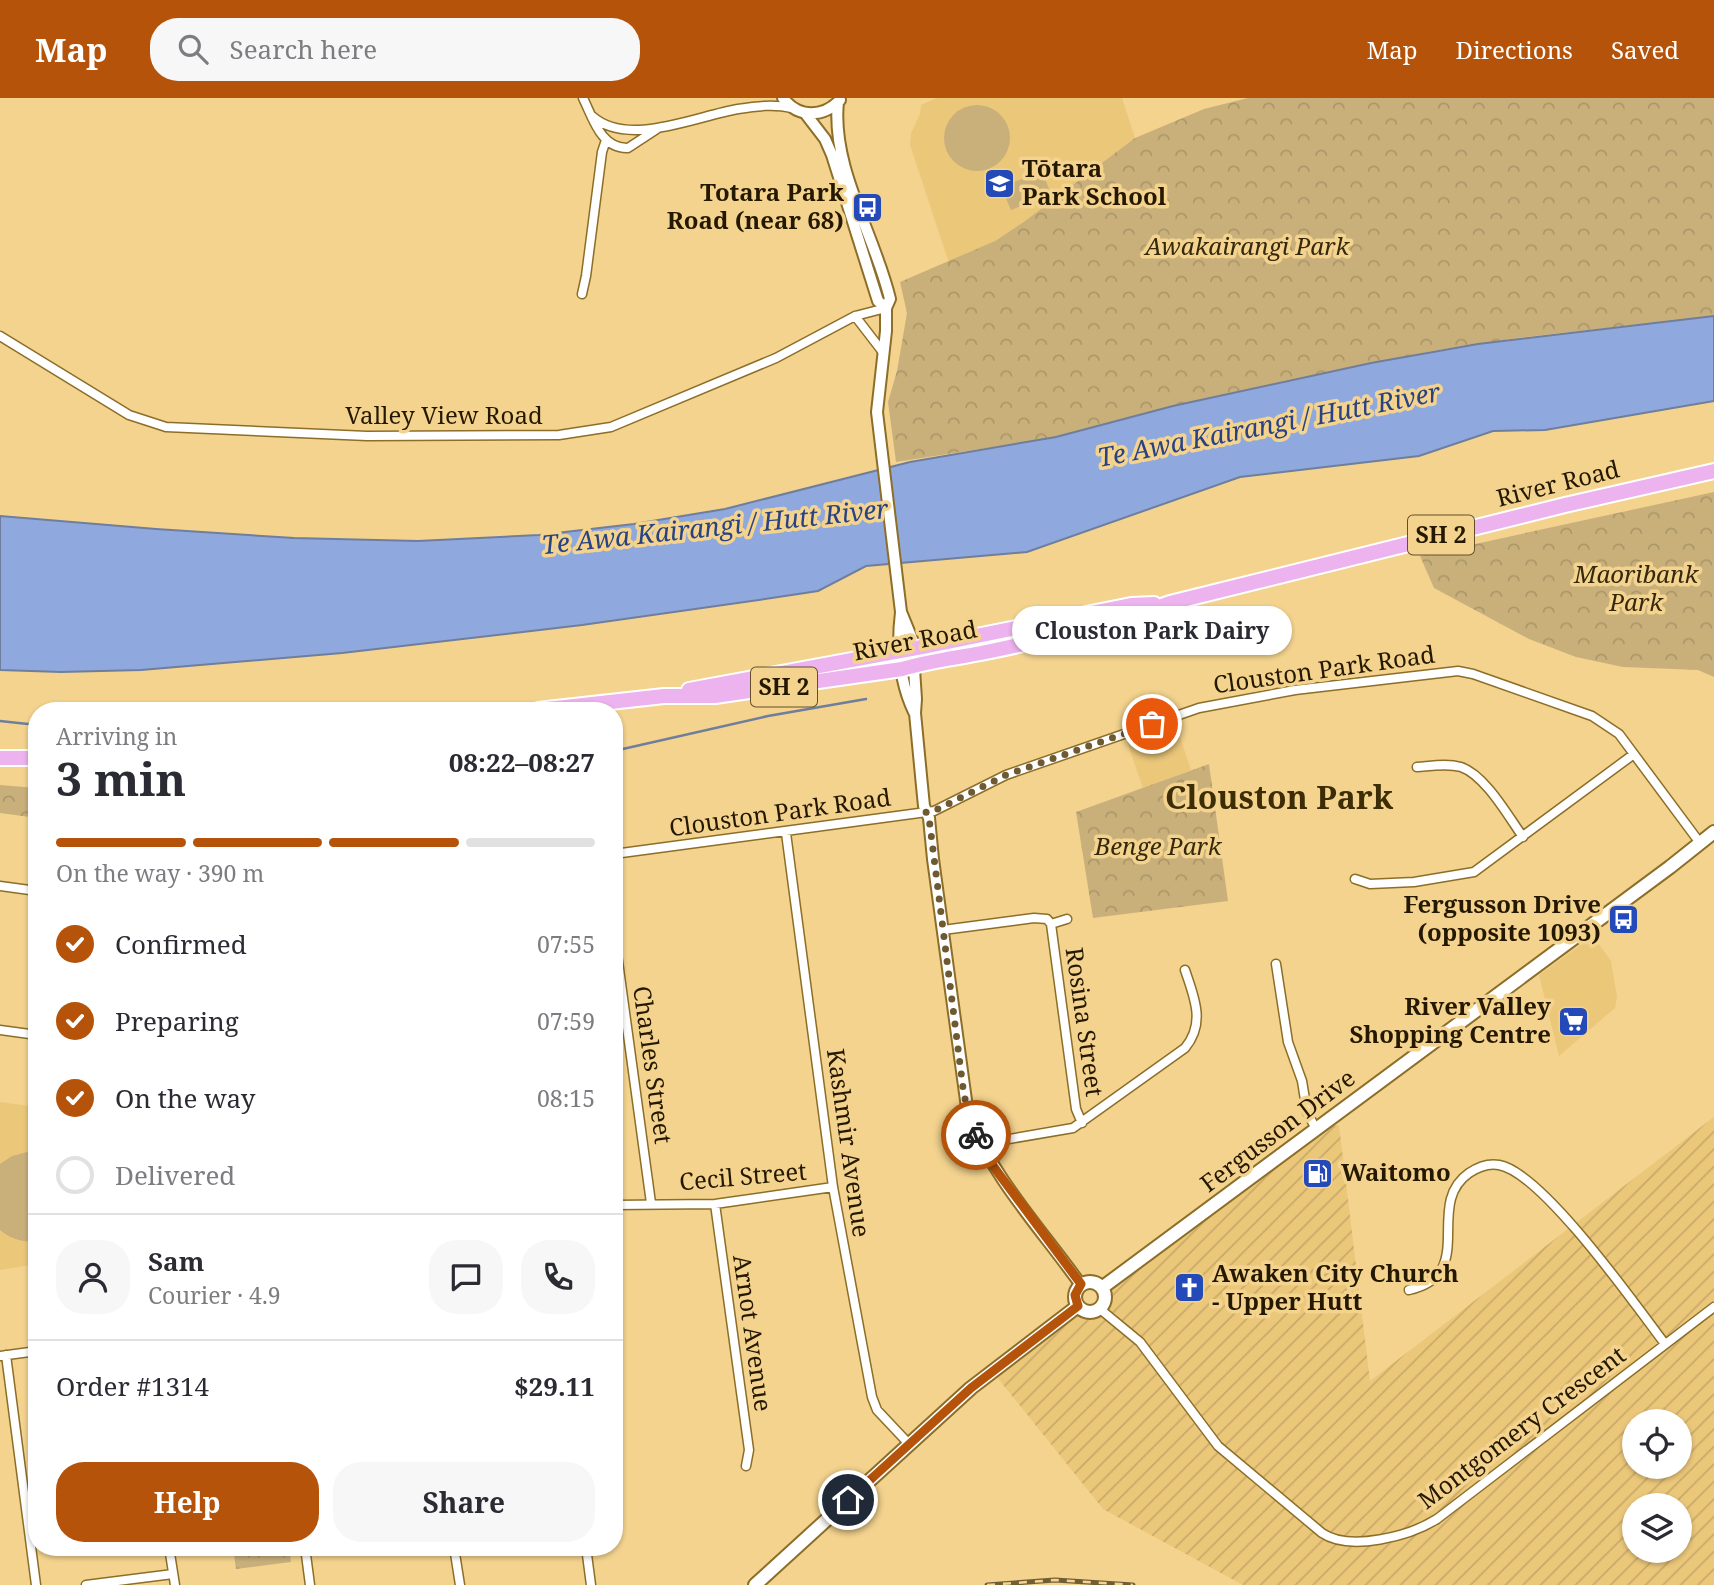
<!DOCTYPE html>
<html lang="en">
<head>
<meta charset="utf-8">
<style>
  body { margin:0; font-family:"Noto Serif",serif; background:#f7f7f7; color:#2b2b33; height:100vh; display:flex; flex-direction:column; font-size:26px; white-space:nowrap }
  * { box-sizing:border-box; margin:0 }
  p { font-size:23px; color:#7c7c81 }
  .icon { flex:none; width:38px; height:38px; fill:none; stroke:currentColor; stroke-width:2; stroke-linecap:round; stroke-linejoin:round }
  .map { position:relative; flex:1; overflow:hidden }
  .sheet { position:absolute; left:28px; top:604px; width:595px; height:854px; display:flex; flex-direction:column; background:#fff; border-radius:28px; box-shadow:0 2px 5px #0004 }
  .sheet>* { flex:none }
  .controls { position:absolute; left:1622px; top:1311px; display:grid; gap:14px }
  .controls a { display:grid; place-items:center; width:70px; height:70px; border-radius:50%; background:#fff; box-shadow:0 2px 5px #0004; font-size:35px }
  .pin { position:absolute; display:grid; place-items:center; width:60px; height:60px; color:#fff; margin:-30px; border:4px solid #fff; border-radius:50%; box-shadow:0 2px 7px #0007 }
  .courier { position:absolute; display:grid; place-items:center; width:70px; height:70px; margin:-35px; border:5px solid #b45309; border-radius:50%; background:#fff; color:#222; box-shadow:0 2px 9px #0007 }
  .bubble { position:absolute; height:49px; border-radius:24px; background:#fff; box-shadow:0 2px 5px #0004; font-size:23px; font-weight:700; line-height:49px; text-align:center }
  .overview em { font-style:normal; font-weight:700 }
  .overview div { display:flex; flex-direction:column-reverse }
  .overview { display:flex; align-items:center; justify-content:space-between; height:119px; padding:0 28px }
  h1 { font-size:46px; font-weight:700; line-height:52px }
  .bar { display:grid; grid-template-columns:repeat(4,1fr); gap:10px 7px; align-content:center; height:84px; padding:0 28px }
  .bar i { height:9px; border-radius:5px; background:#e1e1e2 }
  .bar .current { background:#b45309 }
  .bar p { grid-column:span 4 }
  .line { display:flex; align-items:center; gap:18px; padding:0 28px; border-top:2px solid #e1e1e2 }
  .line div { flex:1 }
  .round { display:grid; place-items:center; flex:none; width:74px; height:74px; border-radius:28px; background:#f7f7f7 }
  ol { padding:0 28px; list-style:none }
  li { display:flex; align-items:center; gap:21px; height:77px }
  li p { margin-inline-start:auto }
  li .icon { padding:7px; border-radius:50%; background:#b45309; color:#fff; stroke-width:4 }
  li:last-child { color:#7c7c81 }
  li i { width:38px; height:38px; border:4px solid #e1e1e2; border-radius:50% }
  .cta { display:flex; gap:14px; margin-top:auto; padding:14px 28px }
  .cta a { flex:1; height:80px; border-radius:28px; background:#b45309; color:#fff; font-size:28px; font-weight:700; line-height:80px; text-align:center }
  .cta a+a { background:#f7f7f7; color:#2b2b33 }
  header { display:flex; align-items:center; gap:42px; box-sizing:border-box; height:98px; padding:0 35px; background:#b45309; color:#fff }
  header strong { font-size:33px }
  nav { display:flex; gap:38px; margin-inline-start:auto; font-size:24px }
  .search { width:490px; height:63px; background:#f7f7f7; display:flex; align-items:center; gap:18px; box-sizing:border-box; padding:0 24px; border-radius:28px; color:#7c7c81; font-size:26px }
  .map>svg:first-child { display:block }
  .built { fill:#ebc77a }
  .industrial { fill:url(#industrial-furrows); fill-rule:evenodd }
  .green { fill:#c9b07b }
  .park { fill:url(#park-crowns) }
  .water { fill:#8fa9df; stroke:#6f7e9c; stroke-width:2 }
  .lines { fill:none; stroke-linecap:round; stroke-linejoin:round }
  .stream { stroke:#6f7e9c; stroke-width:2.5 }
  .minor-casing { stroke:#8c6e28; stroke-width:11 }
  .tertiary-casing { stroke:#8c6e28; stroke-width:14 }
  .secondary-casing { stroke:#8c6e28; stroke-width:16 }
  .trunk-casing { stroke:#fff; stroke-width:18 }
  .minor { stroke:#fff; stroke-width:8 }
  .tertiary { stroke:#fff; stroke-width:10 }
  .secondary { stroke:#fff; stroke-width:12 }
  .trunk { stroke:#ecb3ef; stroke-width:14 }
  .rail-casing { stroke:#725e35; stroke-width:5 }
  .rail { stroke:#f3d38e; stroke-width:2.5; stroke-dasharray:8; stroke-linecap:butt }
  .done { stroke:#6d5932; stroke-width:7; stroke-dasharray:0 12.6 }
  .route { stroke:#b45309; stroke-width:9 }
  .labels { text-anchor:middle; stroke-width:7; stroke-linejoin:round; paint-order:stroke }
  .shield { fill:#f3d38e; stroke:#63502b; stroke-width:2 }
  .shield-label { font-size:23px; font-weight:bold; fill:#251800 }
  .poi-label { font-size:24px; font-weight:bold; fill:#251800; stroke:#f3d38e; text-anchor:start }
  .park-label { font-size:24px; font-style:italic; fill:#35290d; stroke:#f3d38e }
  .street-label { font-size:24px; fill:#251800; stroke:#f3d38e }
  .water-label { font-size:26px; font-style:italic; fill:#284283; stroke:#f3d38e }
  .district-label { font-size:32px; font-weight:bold; fill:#3d2d07; stroke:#f3d38e }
</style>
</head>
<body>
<header>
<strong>Map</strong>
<div class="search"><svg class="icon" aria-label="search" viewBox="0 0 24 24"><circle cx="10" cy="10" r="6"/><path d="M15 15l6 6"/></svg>Search here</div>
<nav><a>Map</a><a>Directions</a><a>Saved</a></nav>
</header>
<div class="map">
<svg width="1714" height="1487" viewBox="0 0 1714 1487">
  <defs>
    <pattern id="industrial-furrows" width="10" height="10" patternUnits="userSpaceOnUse" patternTransform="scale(1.75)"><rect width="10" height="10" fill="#ebc77a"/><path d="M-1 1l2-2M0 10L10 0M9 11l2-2" fill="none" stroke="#c9aa68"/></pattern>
    <pattern id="park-crowns" width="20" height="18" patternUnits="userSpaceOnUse" patternTransform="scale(1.75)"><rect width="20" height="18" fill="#c9b07b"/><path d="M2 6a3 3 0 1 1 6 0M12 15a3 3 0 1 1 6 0" fill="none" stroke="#ac9769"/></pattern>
  </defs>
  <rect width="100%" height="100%" fill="#f3d38e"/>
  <path class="built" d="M937 0H1122L1135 40 1025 123 995 143 949 165 910 47 911 35 920 16 921 7Z
    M1176 627 1191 672 1143 690 1127 644Z
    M1593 838 1611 863 1617 899 1615 910 1559 958 1539 877Z
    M0 1004 37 1009V1166L0 1172Z"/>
  <path class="industrial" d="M1714 1019V1487H1243L1103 1411 992 1273 1082 1211 1092 1214 1100 1211 1106 1200 1103 1189 1316 1031 1339 1027 1370 1283ZM1634 1323H1680V1368H1634ZM1634 1407H1680V1452H1634Z"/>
  <path class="green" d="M944 40a33 33 0 1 1 66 0a33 33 0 1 1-66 0Z
    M1042 73 1051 96 1011 112 1001 89Z
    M27 1054 37 1055V1143C23 1145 11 1141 0 1132V1066L12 1058Z"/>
  <path class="park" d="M1248 0H1714V218L1518 240 1438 252 1356 268 1224 305 1078 336 896 364 888 304 897 273 907 215 900 184 995 143 1025 123 1135 40 1204 11Z
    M1714 394V579L1698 572 1623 569 1576 559 1529 541 1434 490 1420 458Z
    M1209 666 1228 803 1093 820 1076 714Z
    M0 687 37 690V720L0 715Z
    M233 1449H289L291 1464 236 1471Z"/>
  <path class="water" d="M1714 218V303L1545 332 1493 333 1419 358 1240 379 1027 454 866 468 818 493 765 501 582 527 342 555 141 572 61 574 0 572V418L156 431 294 440 418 443 539 437 634 426 725 411 910 364 1056 339 1173 308 1371 265 1478 246Z"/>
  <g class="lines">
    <path class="stream" d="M0 623 37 627
      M614 653 768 618 866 601"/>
    <defs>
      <path id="minor" d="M583 0C593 20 601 51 628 50L657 31
        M592 18C628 50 696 18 738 11 757 8 774 6 792 10
        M582 196 586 178 602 54 606 42
        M855 218 882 253
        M0 238 129 317 166 329 367 338 559 337 611 329 776 260 855 218 886 210
        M1417 669C1431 668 1447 665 1461 669 1485 677 1508 718 1523 739
        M786 735 833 1089 872 1299 877 1312 909 1346
        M614 756 934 713 1006 677 1199 610 1295 592 1458 573 1473 576 1592 618 1619 636 1700 745
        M1355 781 1370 786 1414 784 1474 774 1634 656
        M0 788 37 793
        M1051 826 1076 1011 1082 1025
        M943 832 1034 820 1047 821 1051 826 1067 821
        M614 834 651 1105
        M1276 866 1288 944 1302 983 1307 1014 1316 1031
        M0 932 37 937
        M980 1046 1073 1030 1185 950C1206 925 1194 899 1185 872
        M715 1106 749 1352 746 1368
        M614 1107 715 1106 833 1089
        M1409 1192C1479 1176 1423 1107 1469 1075 1478 1069 1488 1065 1499 1067 1542 1074 1637 1209 1665 1246
        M1100 1211 1140 1244 1218 1348 1322 1435C1350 1454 1410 1438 1437 1421L1714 1209
        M6 1257 36 1487
        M0 1258 37 1253
        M169 1449 175 1487
        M305 1449 310 1487
        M454 1449 460 1487
        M586 1449 591 1487
        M86 1487 173 1476"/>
      <path id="tertiary" d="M783 0C798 20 823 20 840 2
        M838 4C831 70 875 137 890 201L886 210V233L877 314 901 514C897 547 899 583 914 614
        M805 15 825 41 832 57 878 203 886 210
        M901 514 912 541 916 601 915 615 922 688 924 708 929 720 933 761 968 1017C993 1080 1041 1131 1081 1187"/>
      <path id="secondary" d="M1075 1199a15 15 0 1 1 30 0a15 15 0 1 1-30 0Z
        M1103 1189 1670 769 1714 734
        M755 1487 971 1290 1078 1208"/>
      <path id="trunk" d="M689 592 922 549 1131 507 1154 506
        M538 612 664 598H715L902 571C928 563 955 560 981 555 1045 542 1109 527 1170 505L1565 407 1714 373
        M0 660H37"/>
    </defs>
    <use href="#minor" class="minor-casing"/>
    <use href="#tertiary" class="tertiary-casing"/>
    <use href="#secondary" class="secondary-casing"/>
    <use href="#trunk" class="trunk-casing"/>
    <use href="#minor" class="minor"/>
    <use href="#tertiary" class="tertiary"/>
    <use href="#secondary" class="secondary"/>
    <use href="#trunk" class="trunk"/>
    <defs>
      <path id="rail" d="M987 1487 1055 1482 1133 1487"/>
    </defs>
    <use href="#rail" class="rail-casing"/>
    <use href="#rail" class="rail"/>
  </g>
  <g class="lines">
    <path class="done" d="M976 1037 968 1017 963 990 929 720 926 714 934 713 1006 677 1152 626"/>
    <path class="route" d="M848 1402 971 1290 1078 1208 1075 1197 1081 1186 993 1068 976 1037"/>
  </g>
  <defs>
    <symbol id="school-square" viewBox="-11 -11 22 22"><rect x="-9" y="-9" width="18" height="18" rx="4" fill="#234ab8" stroke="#f3d38e"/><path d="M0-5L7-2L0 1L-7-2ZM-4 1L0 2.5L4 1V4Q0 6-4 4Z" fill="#fff"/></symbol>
    <symbol id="bus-square" viewBox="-11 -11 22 22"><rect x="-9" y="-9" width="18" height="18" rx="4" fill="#234ab8" stroke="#f3d38e"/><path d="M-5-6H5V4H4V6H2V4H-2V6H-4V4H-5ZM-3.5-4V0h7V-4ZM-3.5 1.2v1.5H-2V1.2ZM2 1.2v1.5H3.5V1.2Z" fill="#fff"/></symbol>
    <symbol id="supermarket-square" viewBox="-11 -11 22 22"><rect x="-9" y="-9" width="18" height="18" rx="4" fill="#234ab8" stroke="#f3d38e"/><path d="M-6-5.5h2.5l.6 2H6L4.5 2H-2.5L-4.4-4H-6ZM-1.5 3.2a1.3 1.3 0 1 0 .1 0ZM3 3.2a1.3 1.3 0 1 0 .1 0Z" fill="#fff"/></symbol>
    <symbol id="fuel-square" viewBox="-11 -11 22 22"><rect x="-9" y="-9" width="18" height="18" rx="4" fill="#234ab8" stroke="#f3d38e"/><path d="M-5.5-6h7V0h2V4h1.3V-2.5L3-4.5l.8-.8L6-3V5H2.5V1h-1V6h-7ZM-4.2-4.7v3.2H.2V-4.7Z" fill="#fff"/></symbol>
    <symbol id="church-square" viewBox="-11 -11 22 22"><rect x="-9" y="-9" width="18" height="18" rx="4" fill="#234ab8" stroke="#f3d38e"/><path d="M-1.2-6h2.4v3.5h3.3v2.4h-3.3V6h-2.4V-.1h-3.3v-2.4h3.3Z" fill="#fff"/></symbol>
  </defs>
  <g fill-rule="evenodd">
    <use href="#school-square" x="982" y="68" width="35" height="35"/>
    <use href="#bus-square" x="850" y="92" width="35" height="35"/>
    <use href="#bus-square" x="1606" y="804" width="35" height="35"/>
    <use href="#supermarket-square" x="1556" y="906" width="35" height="35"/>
    <use href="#fuel-square" x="1300" y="1058" width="35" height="35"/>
    <use href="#church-square" x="1172" y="1172" width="35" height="35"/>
  </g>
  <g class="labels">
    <g class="shield">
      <rect x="1408" y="417.5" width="66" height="39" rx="5"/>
      <rect x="751" y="569.5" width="66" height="39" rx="5"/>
    </g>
    <g class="shield-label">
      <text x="1441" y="445">SH 2</text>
      <text x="784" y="597">SH 2</text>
    </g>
    <g class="poi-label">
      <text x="1022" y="79">Tōtara<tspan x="1022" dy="28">Park School</tspan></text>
      <text x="844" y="103" text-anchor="end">Totara Park<tspan x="844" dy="28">Road (near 68)</tspan></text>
      <text x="1601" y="815" text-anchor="end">Fergusson Drive<tspan x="1601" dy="28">(opposite 1093)</tspan></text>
      <text x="1551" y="917" text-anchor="end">River Valley<tspan x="1551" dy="28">Shopping Centre</tspan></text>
      <text x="1341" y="1083">Waitomo</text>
      <text x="1212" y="1184">Awaken City Church<tspan x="1212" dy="28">- Upper Hutt</tspan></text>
    </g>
    <g class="park-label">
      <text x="1247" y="157">Awakairangi Park</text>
      <text x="1636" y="485">Maoribank<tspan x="1636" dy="28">Park</tspan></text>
      <text x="1158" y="757">Benge Park</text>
    </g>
    <g class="street-label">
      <text x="444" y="326">Valley View Road</text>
      <text transform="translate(1558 386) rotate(-14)" y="8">River Road</text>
      <text transform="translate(915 543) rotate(-11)" y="8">River Road</text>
      <text transform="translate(1324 572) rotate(-8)" y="8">Clouston Park Road</text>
      <text transform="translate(780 715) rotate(-8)" y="8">Clouston Park Road</text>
      <text transform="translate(1084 924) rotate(82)" y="8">Rosina Street</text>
      <text transform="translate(652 967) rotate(82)" y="8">Charles Street</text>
      <text transform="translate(1278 1033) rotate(-37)" y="8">Fergusson Drive</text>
      <text transform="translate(848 1045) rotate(82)" y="8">Kashmir Avenue</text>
      <text transform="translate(743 1079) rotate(-5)" y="8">Cecil Street</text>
      <text transform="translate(752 1235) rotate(82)" y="8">Arnot Avenue</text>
      <text transform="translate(1522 1330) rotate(-37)" y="8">Montgomery Crescent</text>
    </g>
    <g class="water-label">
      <text transform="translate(1269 327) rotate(-11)" y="9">Te Awa Kairangi / Hutt River</text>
      <text transform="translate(715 429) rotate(-6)" y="9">Te Awa Kairangi / Hutt River</text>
    </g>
    <g class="district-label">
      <text x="1279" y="711">Clouston Park</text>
    </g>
  </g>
</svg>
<div class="controls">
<a><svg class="icon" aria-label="locate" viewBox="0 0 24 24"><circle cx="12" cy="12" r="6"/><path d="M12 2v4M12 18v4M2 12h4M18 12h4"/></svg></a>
<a><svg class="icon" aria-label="layers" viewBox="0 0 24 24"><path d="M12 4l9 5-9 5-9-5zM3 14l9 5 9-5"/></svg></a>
</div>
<div class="pin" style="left:1152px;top:626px;background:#ea580c"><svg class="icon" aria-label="bag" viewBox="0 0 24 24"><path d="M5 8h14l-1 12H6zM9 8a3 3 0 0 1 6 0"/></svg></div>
<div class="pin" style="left:848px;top:1402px;background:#1f2937"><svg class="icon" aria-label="home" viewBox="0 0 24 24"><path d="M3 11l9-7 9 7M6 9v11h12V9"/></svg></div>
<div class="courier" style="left:976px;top:1037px"><svg class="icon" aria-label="bike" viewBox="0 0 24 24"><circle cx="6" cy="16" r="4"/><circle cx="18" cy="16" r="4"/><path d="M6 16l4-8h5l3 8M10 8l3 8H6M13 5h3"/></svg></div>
<div class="bubble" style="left:1012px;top:508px;width:280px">Clouston Park Dairy</div>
<section class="sheet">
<div class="overview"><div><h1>3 min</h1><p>Arriving in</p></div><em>08:22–08:27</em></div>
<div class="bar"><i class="current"></i><i class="current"></i><i class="current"></i><i></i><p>On the way · 390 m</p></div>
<ol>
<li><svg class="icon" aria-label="check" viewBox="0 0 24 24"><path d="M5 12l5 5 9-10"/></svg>Confirmed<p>07:55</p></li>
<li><svg class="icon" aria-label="check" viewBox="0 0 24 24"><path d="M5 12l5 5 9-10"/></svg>Preparing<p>07:59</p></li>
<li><svg class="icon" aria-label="check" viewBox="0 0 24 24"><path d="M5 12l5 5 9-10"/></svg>On the way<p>08:15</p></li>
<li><i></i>Delivered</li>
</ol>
<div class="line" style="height:126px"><a class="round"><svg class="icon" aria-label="person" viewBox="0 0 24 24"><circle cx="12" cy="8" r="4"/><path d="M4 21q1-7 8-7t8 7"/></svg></a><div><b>Sam</b><p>Courier · 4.9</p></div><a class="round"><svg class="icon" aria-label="chat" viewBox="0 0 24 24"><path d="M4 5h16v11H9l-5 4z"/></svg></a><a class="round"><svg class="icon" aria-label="phone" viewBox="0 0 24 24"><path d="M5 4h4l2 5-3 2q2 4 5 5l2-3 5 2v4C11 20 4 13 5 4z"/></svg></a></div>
<div class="line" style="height:91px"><div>Order #1314</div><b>$29.11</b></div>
<div class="cta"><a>Help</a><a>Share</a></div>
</section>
</div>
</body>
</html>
